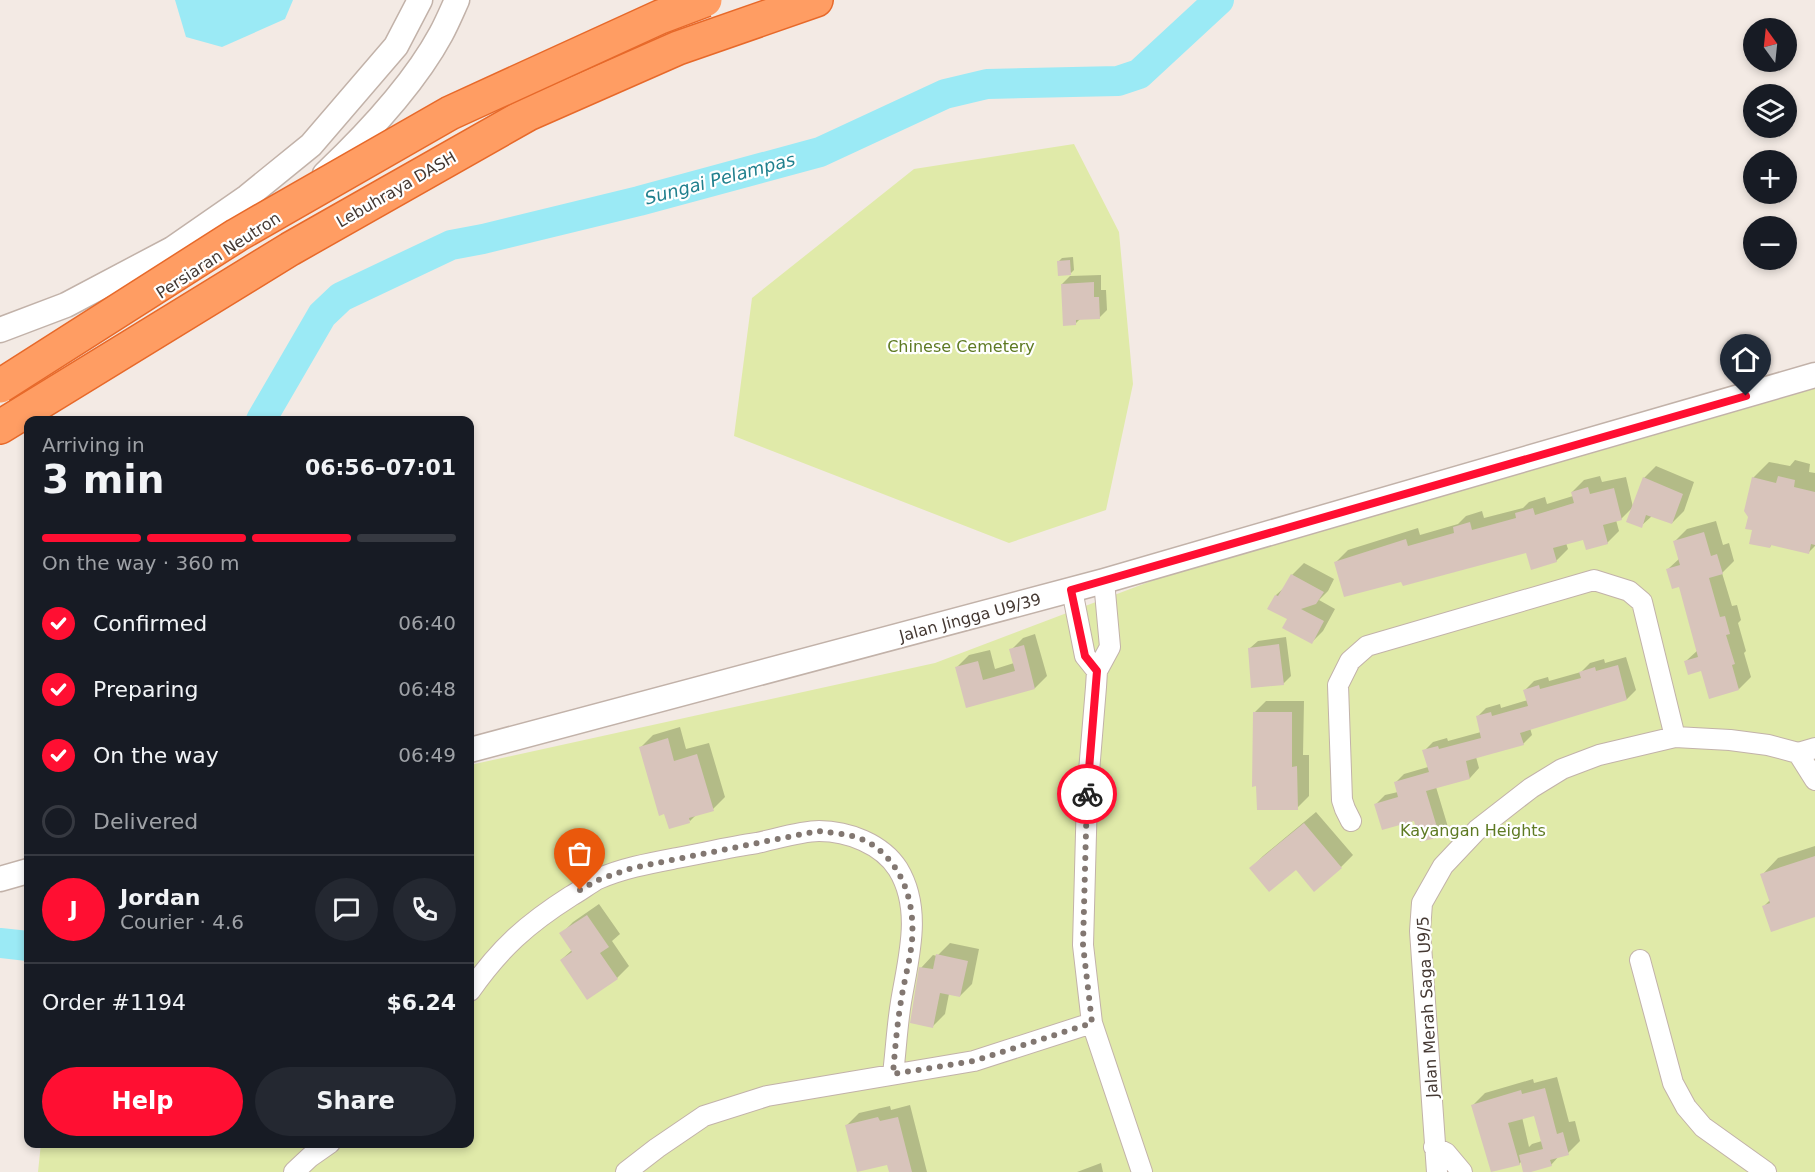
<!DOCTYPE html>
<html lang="en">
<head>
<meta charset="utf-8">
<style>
  body { margin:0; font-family:"DejaVu Sans",sans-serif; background:#242831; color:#f1f3f6; height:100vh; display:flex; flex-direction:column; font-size:22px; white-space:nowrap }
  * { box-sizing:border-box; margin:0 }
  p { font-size:20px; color:#9ea1a6 }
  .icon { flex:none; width:33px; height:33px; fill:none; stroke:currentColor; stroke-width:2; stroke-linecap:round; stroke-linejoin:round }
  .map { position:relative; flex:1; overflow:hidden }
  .side { position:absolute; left:24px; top:416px; width:450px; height:732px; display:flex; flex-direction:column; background:#171b24; border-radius:12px; box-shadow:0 3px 9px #0003 }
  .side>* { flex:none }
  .needle { width:39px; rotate:345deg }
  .buttons { position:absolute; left:1743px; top:18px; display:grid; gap:12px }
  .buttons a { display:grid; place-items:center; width:54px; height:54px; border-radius:50%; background:#171b24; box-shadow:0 3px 9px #0003; font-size:30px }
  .pin { position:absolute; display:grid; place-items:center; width:51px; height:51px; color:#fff; margin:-62px -26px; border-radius:50% 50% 50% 0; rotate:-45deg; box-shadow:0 0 6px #0007 }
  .pin .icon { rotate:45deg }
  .courier { position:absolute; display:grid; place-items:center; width:60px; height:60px; margin:-30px; border:4px solid #ff0f32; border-radius:50%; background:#fff; color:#222; box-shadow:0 2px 8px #0007 }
  .head em { font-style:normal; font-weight:700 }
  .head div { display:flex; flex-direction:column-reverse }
  .head { display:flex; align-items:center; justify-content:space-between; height:102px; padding:0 18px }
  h1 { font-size:39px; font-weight:700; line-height:45px }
  .bar { display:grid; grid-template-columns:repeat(4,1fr); gap:9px 6px; align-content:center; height:72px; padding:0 18px }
  .bar i { height:8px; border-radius:4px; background:#363941 }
  .bar .on { background:#ff0f32 }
  .bar p { grid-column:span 4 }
  .line { display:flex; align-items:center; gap:15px; padding:0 18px; border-top:2px solid #363941 }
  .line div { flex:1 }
  .round { display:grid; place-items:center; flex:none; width:63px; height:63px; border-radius:32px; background:#242831 }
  ol { padding:0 18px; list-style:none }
  li { display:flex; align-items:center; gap:18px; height:66px }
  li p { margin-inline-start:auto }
  li .icon { padding:6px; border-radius:50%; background:#ff0f32; color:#fff; stroke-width:4 }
  li:last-child { color:#9ea1a6 }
  li i { width:33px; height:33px; border:3px solid #363941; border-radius:50% }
  .primary-button { display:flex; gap:12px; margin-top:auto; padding:12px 18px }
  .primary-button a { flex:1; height:69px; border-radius:36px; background:#ff0f32; color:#fff; font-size:24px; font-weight:700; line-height:69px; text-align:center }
  .primary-button a+a { background:#242831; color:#f1f3f6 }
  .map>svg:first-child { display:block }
  .green { fill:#e0eaa9 }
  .water { fill:#9beaf5 }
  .shadow { fill:#0003; fill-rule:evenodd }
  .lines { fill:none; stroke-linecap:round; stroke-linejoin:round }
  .river { stroke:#9beaf5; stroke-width:30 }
  .building { fill:#d8c4bb }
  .minor-casing { stroke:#c2b2a9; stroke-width:22 }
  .tertiary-casing { stroke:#c2b2a9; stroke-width:27 }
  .motorway-casing { stroke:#e7692a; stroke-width:36 }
  .minor { stroke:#fff; stroke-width:20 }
  .tertiary { stroke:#fff; stroke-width:24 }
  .motorway { stroke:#ff9d63; stroke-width:33 }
  .motorway-bridge-casing { stroke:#e7692a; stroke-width:36; stroke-linecap:butt }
  .motorway-bridge { stroke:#ff9d63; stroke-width:33 }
  .done { stroke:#827771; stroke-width:6; stroke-dasharray:0 10.8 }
  .route { stroke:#ff0f32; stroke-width:8 }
  .labels { text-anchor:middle; stroke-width:4.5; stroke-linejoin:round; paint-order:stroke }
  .street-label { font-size:16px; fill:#453933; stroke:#fff }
  .park-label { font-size:16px; fill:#5e7a23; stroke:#fff }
  .water-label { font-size:18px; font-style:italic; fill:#21808e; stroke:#fff }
</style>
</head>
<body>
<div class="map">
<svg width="1815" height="1172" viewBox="0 0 1815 1172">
  <rect width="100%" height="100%" fill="#f3eae4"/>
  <path class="green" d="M1074 144 1119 232 1133 384 1106 510 1009 543 734 436 752 298 914 169Z
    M1815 381V1172H38L41 1143H470V765L935 663 1304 523Z"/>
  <path class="water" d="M175 0H293L285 19 222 47 186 37Z"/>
  <path class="shadow" d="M1073 257 1074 270 1071 273 1058 262 1062 258Z
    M1101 275V290H1106L1107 310 1099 318H1081L1075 324 1062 284 1070 276Z
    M1795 460 1810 464 1809 472 1815 473V546L1809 552 1772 544 1770 547 1754 529 1753 478 1769 462 1790 466Z
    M1656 466 1694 482 1684 511 1672 523 1652 516 1641 526 1633 507 1621 519 1616 520 1619 531 1607 543 1584 538 1566 543 1568 549 1556 561 1527 551 1403 580 1336 562 1348 550 1418 528 1420 535 1458 524 1466 516 1482 511 1484 518 1523 508 1529 502 1545 497 1547 504 1573 496 1572 492 1584 480 1600 476 1602 482 1626 477 1633 507 1644 478Z
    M1716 521 1723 545 1729 543 1734 561 1722 573 1732 606 1737 605 1741 620 1738 623 1746 651 1744 653 1751 677 1739 689 1686 661 1698 650 1680 585 1668 569 1680 558 1675 541 1687 529Z
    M1304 563 1334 579 1328 591 1319 600 1335 609 1323 631 1311 643 1289 619 1276 595 1286 586 1292 575Z
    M1035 634 1047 676 1035 688 967 706 957 667 969 655 990 650 995 669 1014 663 1011 650 1023 638Z
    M1286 637 1291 676 1283 684 1250 648 1258 641Z
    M1626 657 1636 690 1627 699 1530 728 1532 735 1523 744 1476 757 1479 768 1470 778 1436 787 1448 827 1439 836 1415 819 1376 804 1385 795 1398 792 1395 783 1404 774 1428 767 1424 751 1433 742 1447 738 1448 741 1481 732 1477 717 1486 708 1500 704 1501 708 1528 700 1525 690 1534 681 1548 677 1549 681 1581 672 1590 663 1604 659 1605 663Z
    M1266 701H1304L1303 755H1309V796L1297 808 1254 713Z
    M680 727 686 749 709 743 725 797 713 809 697 814 690 821 641 747 653 735Z
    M1316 812 1353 855 1341 867 1251 868 1263 856Z
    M1815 846V915L1764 906 1771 899 1762 875 1778 858Z
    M599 904 620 934 612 941 629 966 617 978 561 960 572 950 561 934 573 922Z
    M950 943 979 949 972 984 960 996 949 994 945 1014 933 1026 921 968 933 955 937 956Z
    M1557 1077 1569 1122 1575 1121 1580 1141 1568 1153 1560 1155 1551 1165 1525 1172 1522 1161 1519 1164 1473 1105 1485 1093 1533 1079 1534 1083ZM1535 1114 1542 1141 1532 1144 1529 1147 1522 1117Z
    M910 1105 927 1172H890L888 1163 847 1125 859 1113 890 1106 891 1110Z
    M1101 1163 1103 1172H1077Z"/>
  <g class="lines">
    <path class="river" d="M261 420 322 315 341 297 451 245 483 239 639 201 820 152 945 94 987 84 1118 81 1139 74 1219 0
      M0 943 28 946"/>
  </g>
  <path class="building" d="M1070 260 1071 275 1058 276 1057 261Z
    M1094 282V297H1099L1100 319 1076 320V325L1063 326 1061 284Z
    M1778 476 1795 480 1794 487 1815 492V545L1811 544 1809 554 1771 545 1770 548 1749 544 1752 530 1745 529 1748 517 1744 511 1752 477 1776 483Z
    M1643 477 1683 494 1672 524 1646 515 1642 528 1626 522Z
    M1588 487 1590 494 1614 488 1622 520 1603 525 1608 544 1586 550 1583 540 1553 548 1557 562 1531 570 1526 553 1403 586 1401 582 1344 597 1334 562 1406 539 1408 546 1454 533 1453 527 1470 522 1472 530 1516 518 1515 513 1533 508 1535 515 1574 503 1571 492Z
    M1704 532 1711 556 1717 554 1723 574 1709 578 1720 617 1725 616 1730 634 1726 635 1735 664 1732 665 1739 690 1709 699 1701 671 1688 675 1684 661 1698 657 1679 587 1672 589 1666 569 1680 565 1673 541Z
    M1291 574 1324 592 1316 604 1301 609 1324 621 1312 644 1282 628 1287 619 1267 609 1275 595 1278 596Z
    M1279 644 1284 685 1251 688 1248 648Z
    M1024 645 1035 689 966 708 955 667 978 661 983 680 1015 671 1009 649Z
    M1618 665 1627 700 1520 733 1524 745 1466 761 1470 779 1426 791 1440 837 1420 842 1414 821 1382 830 1374 804 1398 797 1394 782 1429 772 1422 750 1438 746 1439 749 1481 738 1476 716 1491 712 1492 716 1528 706 1523 690 1539 685 1540 689 1581 678 1579 672 1595 667 1596 671Z
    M1253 712H1292V767L1297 766 1298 810H1257L1256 786 1252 787Z
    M668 738 674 761 697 754 714 811 689 818 690 823 669 829 664 814 659 816 639 747Z
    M1304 823 1342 868 1314 892 1296 870 1269 892 1249 868Z
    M1815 856V917L1771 932 1762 906 1770 903 1760 874Z
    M587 915 609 947 600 953 618 979 587 1000 560 960 572 952 559 933Z
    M936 954 968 961 960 997 940 993 933 1028 910 1023 919 967 933 969Z
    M1545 1088 1557 1134 1563 1132 1569 1155 1550 1160 1552 1166 1531 1172H1523L1519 1155 1543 1149 1534 1116 1508 1123 1520 1165 1491 1172 1471 1105 1521 1090 1522 1094Z
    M878 1117 880 1121 898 1117 912 1172H889L887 1165 857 1172 845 1125Z"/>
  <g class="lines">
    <defs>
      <path id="minor" d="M1104 581 1110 647 1097 671 1096 687 1087 796 1083 945 1092 1023 1142 1172
        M1072 590 1085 656 1097 671
        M1798 753 1815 780
        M1351 821 1345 809 1342 800 1338 685 1350 661 1367 646 1594 580 1629 591 1642 602 1675 737
        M1640 960 1673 1083 1686 1107 1703 1127 1766 1172
        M470 991C500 948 527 924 571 896 580 891 589 884 598 879 623 868 651 863 677 858 704 853 730 847 757 843 776 839 801 831 819 831 848 831 882 844 898 869 923 910 908 959 901 1002 897 1026 896 1050 893 1074
        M1434 1147 1446 1153 1462 1172
        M294 1172 310 1157 330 1143
        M626 1172 657 1148 704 1116 767 1096 974 1061 1092 1023
        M1437 1172 1420 931 1422 903 1443 866 1477 830 1531 788 1562 769 1599 755 1675 737 1730 740 1768 745 1798 753 1815 748"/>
      <path id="tertiary" d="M325 174C366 135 414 84 441 34 447 23 452 11 457 0
        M0 330 66 305 172 249 247 197 311 145 396 46 420 0
        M470 750 1104 581 1815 375
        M0 879 28 871"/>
      <path id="motorway" d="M0 427 290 249 528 114 678 48 816 0"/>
    </defs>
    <use href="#minor" class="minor-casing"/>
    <use href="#tertiary" class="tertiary-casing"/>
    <use href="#motorway" class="motorway-casing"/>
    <use href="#minor" class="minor"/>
    <use href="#tertiary" class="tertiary"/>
    <use href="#motorway" class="motorway"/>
    <defs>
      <path id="motorway-bridge" d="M0 386 237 235 450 113 660 17 705 0"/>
    </defs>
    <use href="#motorway-bridge" class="motorway-bridge-casing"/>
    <use href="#motorway-bridge" class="motorway-bridge"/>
  </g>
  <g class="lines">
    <path class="done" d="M580 890 598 880 632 868 818 831C834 833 853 834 868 842 903 863 915 902 912 941 910 961 904 981 901 1001 897 1025 895 1050 893 1074L974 1061 1092 1023 1083 945 1087 794"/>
    <path class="route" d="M1087 794 1097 671 1085 656 1071 590 1746 396"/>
  </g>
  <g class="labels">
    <g class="street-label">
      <text transform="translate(396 189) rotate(-30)" y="6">Lebuhraya DASH</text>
      <text transform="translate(218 255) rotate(-33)" y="6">Persiaran Neutron</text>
      <text transform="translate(970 617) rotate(-15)" y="6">Jalan Jingga U9/39</text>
      <text transform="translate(1427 1007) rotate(-93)" y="6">Jalan Merah Saga U9/5</text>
    </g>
    <g class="park-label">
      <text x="961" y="352">Chinese Cemetery</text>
      <text x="1473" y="836">Kayangan Heights</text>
    </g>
    <g class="water-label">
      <text transform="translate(720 179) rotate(-15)" y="6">Sungai Pelampas</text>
    </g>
  </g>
</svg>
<div class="buttons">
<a><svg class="needle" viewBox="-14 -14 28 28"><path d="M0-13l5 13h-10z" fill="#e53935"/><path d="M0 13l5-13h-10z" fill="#9ea1a6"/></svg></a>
<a><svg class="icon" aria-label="layers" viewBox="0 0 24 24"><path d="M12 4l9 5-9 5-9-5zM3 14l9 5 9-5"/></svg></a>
<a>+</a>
<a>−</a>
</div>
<div class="pin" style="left:580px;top:890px;background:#ea580c"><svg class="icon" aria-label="bag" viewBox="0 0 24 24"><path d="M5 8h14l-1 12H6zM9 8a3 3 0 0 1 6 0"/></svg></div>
<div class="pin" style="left:1746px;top:396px;background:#1f2937"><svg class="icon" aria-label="home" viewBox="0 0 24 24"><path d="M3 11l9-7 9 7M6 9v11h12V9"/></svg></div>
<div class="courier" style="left:1087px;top:794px"><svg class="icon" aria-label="bike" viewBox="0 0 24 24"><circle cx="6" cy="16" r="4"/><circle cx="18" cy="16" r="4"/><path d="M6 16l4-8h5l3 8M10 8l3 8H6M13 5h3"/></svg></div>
<section class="side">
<div class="head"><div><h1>3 min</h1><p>Arriving in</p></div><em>06:56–07:01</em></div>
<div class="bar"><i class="on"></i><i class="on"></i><i class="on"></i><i></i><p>On the way · 360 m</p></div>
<ol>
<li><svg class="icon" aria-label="check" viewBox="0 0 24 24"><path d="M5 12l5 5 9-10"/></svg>Confirmed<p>06:40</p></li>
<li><svg class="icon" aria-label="check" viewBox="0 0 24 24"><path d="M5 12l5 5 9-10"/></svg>Preparing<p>06:48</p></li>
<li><svg class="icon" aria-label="check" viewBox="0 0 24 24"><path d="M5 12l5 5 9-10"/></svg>On the way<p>06:49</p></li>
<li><i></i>Delivered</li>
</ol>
<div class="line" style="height:108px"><b class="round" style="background:#ff0f32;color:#fff">J</b><div><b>Jordan</b><p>Courier · 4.6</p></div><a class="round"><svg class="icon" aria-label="chat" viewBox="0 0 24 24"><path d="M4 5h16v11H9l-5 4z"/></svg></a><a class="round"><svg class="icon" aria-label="phone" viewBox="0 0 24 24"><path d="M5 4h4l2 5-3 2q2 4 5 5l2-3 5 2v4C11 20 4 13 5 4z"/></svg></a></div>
<div class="line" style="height:78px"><div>Order #1194</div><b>$6.24</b></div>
<div class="primary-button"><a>Help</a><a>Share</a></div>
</section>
</div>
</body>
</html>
